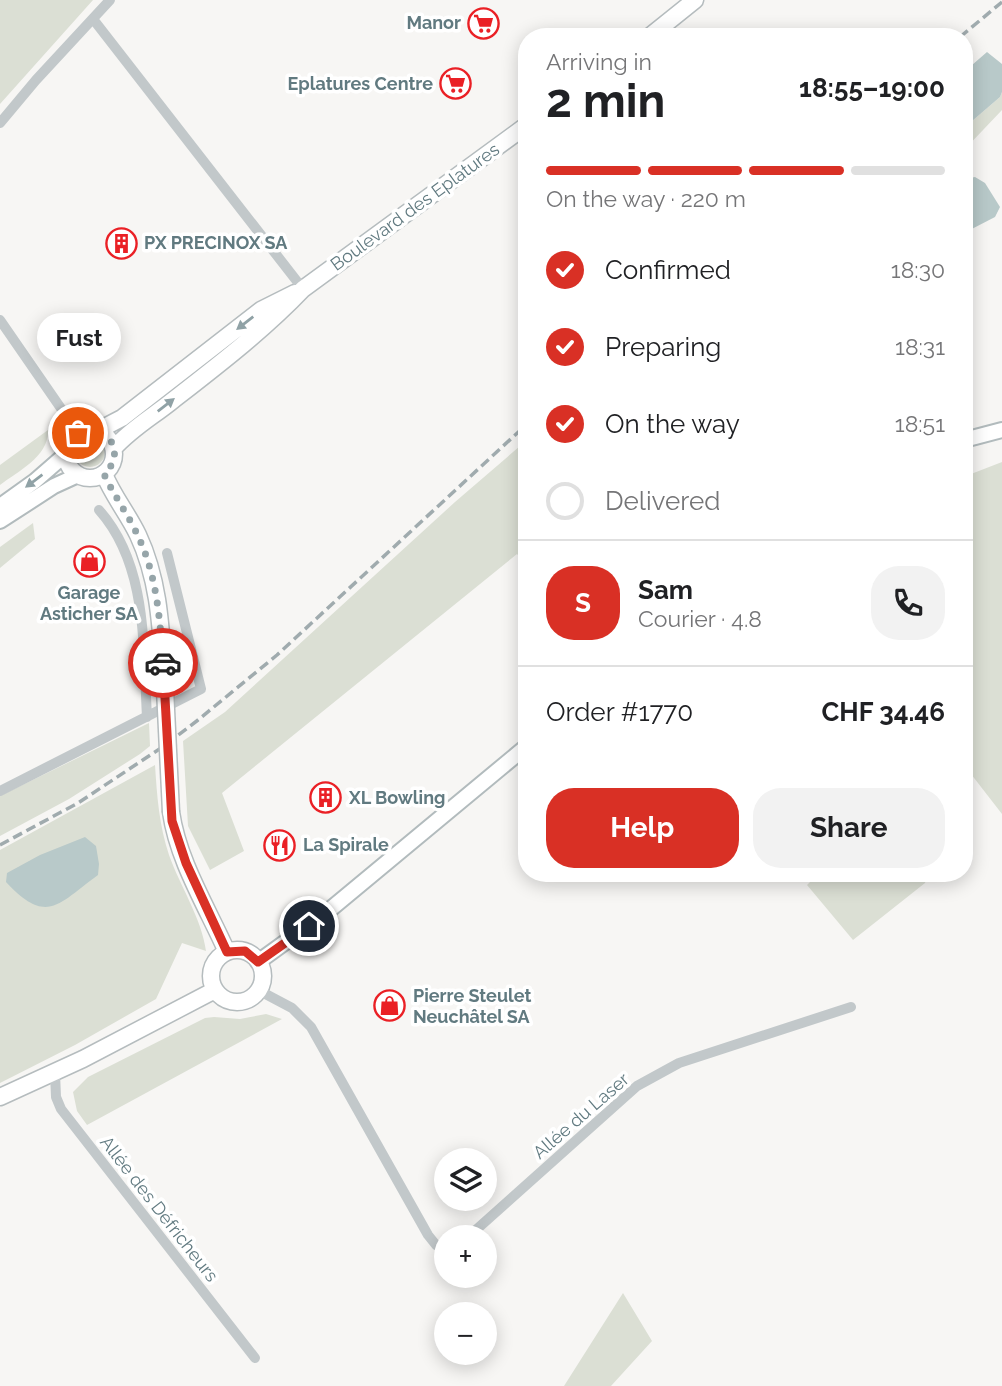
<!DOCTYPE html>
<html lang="en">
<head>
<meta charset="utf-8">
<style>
  body { margin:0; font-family:Raleway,sans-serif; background:#f2f2f2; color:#202124; height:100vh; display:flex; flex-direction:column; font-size:26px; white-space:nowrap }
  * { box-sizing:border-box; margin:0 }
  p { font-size:23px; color:#757577 }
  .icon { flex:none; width:38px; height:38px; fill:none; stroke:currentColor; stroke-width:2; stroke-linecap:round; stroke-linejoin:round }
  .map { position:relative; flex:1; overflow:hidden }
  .details { position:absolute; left:518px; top:28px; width:455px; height:854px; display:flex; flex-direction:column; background:#fff; border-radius:28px; box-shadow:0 4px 18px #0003 }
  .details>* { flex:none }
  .fabs { position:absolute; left:434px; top:1148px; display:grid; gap:14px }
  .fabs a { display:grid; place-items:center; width:63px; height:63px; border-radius:50%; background:#fff; box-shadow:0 4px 18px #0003; font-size:35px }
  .pin { position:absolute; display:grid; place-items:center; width:60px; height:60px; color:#fff; margin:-30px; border:4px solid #fff; border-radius:50%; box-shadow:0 2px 7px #0007 }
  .courier { position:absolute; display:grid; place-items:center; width:70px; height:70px; margin:-35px; border:5px solid #d93025; border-radius:50%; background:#fff; color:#222; box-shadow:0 2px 9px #0007 }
  .bubble { position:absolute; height:49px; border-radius:24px; background:#fff; box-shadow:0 4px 18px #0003; font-size:23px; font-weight:700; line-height:49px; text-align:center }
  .head em { font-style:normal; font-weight:700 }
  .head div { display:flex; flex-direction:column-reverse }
  .head { display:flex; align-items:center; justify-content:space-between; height:119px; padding:0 28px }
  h1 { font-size:46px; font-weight:700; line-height:52px }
  .bar { display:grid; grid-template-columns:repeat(4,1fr); gap:10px 7px; align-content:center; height:84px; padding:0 28px }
  .bar i { height:9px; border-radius:5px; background:#e0e0e0 }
  .bar .selected { background:#d93025 }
  .bar p { grid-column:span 4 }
  .line { display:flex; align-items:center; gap:18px; padding:0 28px; border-top:2px solid #e0e0e0 }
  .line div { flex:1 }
  .round { display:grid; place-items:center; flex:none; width:74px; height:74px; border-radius:28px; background:#f2f2f2 }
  ol { padding:0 28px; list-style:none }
  li { display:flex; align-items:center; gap:21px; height:77px }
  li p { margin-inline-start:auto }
  li .icon { padding:7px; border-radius:50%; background:#d93025; color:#fff; stroke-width:4 }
  li:last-child { color:#757577 }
  li i { width:38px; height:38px; border:4px solid #e0e0e0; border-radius:50% }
  .primary-button { display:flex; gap:14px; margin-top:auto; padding:14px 28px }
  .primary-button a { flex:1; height:80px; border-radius:28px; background:#d93025; color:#fff; font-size:28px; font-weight:700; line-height:80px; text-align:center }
  .primary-button a+a { background:#f2f2f2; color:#202124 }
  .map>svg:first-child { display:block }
  .green { fill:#dbdfd4 }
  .water { fill:#b8c9c9 }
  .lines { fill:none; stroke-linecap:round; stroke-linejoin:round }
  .secondary-casing { stroke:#b2bbbd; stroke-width:18 }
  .primary-casing { stroke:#b5bcbe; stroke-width:19 }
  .street { stroke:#c2c8ca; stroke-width:10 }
  .secondary { stroke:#fff; stroke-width:14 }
  .primary { stroke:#fff; stroke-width:16 }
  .rail { stroke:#a0abae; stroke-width:3.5; stroke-dasharray:10 5; stroke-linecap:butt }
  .primary-bridge-casing { stroke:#b5bcbe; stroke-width:19; stroke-linecap:butt }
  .primary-bridge { stroke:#fff; stroke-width:16 }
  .oneway { fill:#90a2a6 }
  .done { stroke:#96a5a9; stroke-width:7; stroke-dasharray:0 12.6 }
  .route { stroke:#d93025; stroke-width:9 }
  .labels { text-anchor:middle; stroke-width:7; stroke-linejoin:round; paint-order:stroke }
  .poi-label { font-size:18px; font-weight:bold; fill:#617a80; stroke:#fff; text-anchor:start }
  .street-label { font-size:18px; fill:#617a80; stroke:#fff }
</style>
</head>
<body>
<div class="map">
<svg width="1002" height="1386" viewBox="0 0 1002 1386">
  <rect width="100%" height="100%" fill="#f7f6f4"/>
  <path class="green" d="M0 0H93L0 104Z
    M1002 92V110L964 150V128L1000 97Z
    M48 430C49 457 18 471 0 485V465Z
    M75 452a15 15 0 1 1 30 0a15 15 0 1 1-30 0Z
    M527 440V565L517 554 222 793 244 851 210 870 188 826 183 741 225 712 455 502Z
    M1002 462V814L964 765V479L971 474Z
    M33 523 35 539 0 568V547Z
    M149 723 150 746 140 754 69 799 0 836V796Z
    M155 765C157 796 159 825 169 855 180 886 202 919 206 951L182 943 156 999 75 1045 0 1083V850Z
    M819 873H928L925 883 853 940 807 885Z
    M266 1014 282 1019 87 1125 77 1111 73 1092 88 1077 205 1018 214 1017 240 1019Z
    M623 1293 652 1341 611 1386H564Z"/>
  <path class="water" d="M987 52 1002 64V92L1000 97 964 128V72Z
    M975 177 985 183 1000 207 995 217 964 233V179Z
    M85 837 96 846 99 864 98 875C58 904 47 926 6 882L7 873 40 855Z"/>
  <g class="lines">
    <defs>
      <path id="secondary" d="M964 440 1002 430
        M0 506 35 481 66 454
        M0 521 54 486 78 475
        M258 962 327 912 527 746"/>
      <path id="primary" d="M649 37 695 0
        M66 454a24 24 0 1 1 48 0a24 24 0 1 1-48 0Z
        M97 431 122 418 261 310 295 293
        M114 448C131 429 152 417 172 401 217 366 264 330 303 289L527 125
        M104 474C113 496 128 514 138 535 161 584 161 636 165 689
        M171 812C178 861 207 907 227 952
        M211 976a26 26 0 1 1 52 0a26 26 0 1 1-52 0Z
        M0 1097 83 1059 215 990"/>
    </defs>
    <use href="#secondary" class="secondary-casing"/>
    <use href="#primary" class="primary-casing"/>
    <path class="street" d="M93 19 303 289
      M0 123 36 80 110 0
      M0 320 78 433
      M99 510C148 565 143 647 147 717
      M0 791 201 689 167 553
      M258 990 292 1008 311 1027 428 1235 436 1245 446 1249
      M55 1073 56 1097 61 1109 255 1358
      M468 1237 637 1086 679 1063 851 1007"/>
    <use href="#secondary" class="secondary"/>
    <use href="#primary" class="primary"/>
    <path class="rail" d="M960 37 1002 2
      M0 845 78 803 164 746 198 720 277 655 527 424"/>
    <defs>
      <path id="primary-bridge" d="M165 689 171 812"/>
    </defs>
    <use href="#primary-bridge" class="primary-bridge-casing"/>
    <use href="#primary-bridge" class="primary-bridge"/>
  </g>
  <defs><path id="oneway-solid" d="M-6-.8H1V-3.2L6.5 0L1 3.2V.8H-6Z" transform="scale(1.75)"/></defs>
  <g class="oneway">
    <use href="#oneway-solid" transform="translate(245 323) rotate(142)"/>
    <use href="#oneway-solid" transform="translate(166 405) rotate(-38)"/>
    <use href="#oneway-solid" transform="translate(34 481) rotate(143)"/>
  </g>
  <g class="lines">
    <path class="done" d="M78 433C107 421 128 453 104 474 114 496 128 514 138 536 157 576 160 620 163 663"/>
    <path class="route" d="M163 663 172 821 186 863 227 952 245 951 258 962 309 926"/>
  </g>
  <defs>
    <symbol id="supermarket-ring" viewBox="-11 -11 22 22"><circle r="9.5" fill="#fff" stroke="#ea2025" stroke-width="1.5"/><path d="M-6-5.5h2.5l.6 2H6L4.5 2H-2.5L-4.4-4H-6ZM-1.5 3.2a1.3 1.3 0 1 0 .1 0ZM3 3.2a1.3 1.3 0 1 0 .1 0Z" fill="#ea2025"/></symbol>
    <symbol id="building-ring" viewBox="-11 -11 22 22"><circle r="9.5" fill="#fff" stroke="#ea2025" stroke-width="1.5"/><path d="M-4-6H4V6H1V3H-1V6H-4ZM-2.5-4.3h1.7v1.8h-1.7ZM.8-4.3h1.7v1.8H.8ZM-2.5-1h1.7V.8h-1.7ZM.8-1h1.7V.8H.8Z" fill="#ea2025"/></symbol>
    <symbol id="shop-ring" viewBox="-11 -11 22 22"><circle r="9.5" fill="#fff" stroke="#ea2025" stroke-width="1.5"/><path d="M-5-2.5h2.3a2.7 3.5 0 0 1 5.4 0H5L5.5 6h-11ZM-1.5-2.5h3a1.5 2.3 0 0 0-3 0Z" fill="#ea2025"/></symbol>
    <symbol id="restaurant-ring" viewBox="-11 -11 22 22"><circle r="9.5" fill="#fff" stroke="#ea2025" stroke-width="1.5"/><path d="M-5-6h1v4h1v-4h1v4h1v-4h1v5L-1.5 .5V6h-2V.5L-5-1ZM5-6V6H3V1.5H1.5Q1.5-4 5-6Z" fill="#ea2025"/></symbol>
  </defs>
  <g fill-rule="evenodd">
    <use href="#supermarket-ring" x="466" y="6" width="35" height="35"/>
    <use href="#supermarket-ring" x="438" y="66" width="35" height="35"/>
    <use href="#building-ring" x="104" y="226" width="35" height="35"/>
    <use href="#shop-ring" x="72" y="544" width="35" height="35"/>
    <use href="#building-ring" x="308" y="780" width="35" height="35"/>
    <use href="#restaurant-ring" x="262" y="828" width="35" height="35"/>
    <use href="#shop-ring" x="372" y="988" width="35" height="35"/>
  </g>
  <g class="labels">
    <g class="poi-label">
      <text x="461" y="29" text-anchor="end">Manor</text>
      <text x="433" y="90" text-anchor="end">Eplatures Centre</text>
      <text x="144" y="249">PX PRECINOX SA</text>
      <text x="89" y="599" text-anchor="middle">Garage<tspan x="89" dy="21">Asticher SA</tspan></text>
      <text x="349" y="804">XL Bowling</text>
      <text x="303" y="851">La Spirale</text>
      <text x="413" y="1002">Pierre Steulet<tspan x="413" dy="21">Neuchâtel SA</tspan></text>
    </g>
    <g class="street-label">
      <text transform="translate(415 207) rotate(-36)" y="6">Boulevard des Eplatures</text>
      <text transform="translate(581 1116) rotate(-41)" y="6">Allée du Laser</text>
      <text transform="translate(159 1209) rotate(52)" y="6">Allée des Défricheurs</text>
    </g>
  </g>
</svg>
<div class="fabs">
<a><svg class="icon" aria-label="layers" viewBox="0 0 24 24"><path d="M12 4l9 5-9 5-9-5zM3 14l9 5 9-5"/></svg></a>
<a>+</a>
<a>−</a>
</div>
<div class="pin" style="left:78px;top:433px;background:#ea580c"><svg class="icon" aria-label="bag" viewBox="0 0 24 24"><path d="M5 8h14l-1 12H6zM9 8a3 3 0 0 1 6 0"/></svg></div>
<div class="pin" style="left:309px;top:926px;background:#1f2937"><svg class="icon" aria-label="home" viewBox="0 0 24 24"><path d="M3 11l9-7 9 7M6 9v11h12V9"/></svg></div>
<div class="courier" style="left:163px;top:663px"><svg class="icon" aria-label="car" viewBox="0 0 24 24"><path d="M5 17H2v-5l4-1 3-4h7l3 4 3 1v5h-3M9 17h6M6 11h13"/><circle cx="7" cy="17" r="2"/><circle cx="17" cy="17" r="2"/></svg></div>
<div class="bubble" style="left:37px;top:313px;width:84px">Fust</div>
<section class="details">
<div class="head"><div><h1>2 min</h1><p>Arriving in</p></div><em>18:55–19:00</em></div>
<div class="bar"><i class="selected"></i><i class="selected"></i><i class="selected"></i><i></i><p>On the way · 220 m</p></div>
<ol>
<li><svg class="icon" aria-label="check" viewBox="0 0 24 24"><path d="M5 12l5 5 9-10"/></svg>Confirmed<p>18:30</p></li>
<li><svg class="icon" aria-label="check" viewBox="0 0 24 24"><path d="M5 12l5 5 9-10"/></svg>Preparing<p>18:31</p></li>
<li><svg class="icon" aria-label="check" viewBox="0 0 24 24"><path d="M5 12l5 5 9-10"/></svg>On the way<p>18:51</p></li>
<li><i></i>Delivered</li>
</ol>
<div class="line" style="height:126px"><b class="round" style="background:#d93025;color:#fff">S</b><div><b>Sam</b><p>Courier · 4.8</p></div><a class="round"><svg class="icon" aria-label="phone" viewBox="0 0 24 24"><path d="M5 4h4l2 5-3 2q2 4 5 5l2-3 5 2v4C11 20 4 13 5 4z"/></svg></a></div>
<div class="line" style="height:91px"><div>Order #1770</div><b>CHF 34.46</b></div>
<div class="primary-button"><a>Help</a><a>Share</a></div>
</section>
</div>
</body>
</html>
